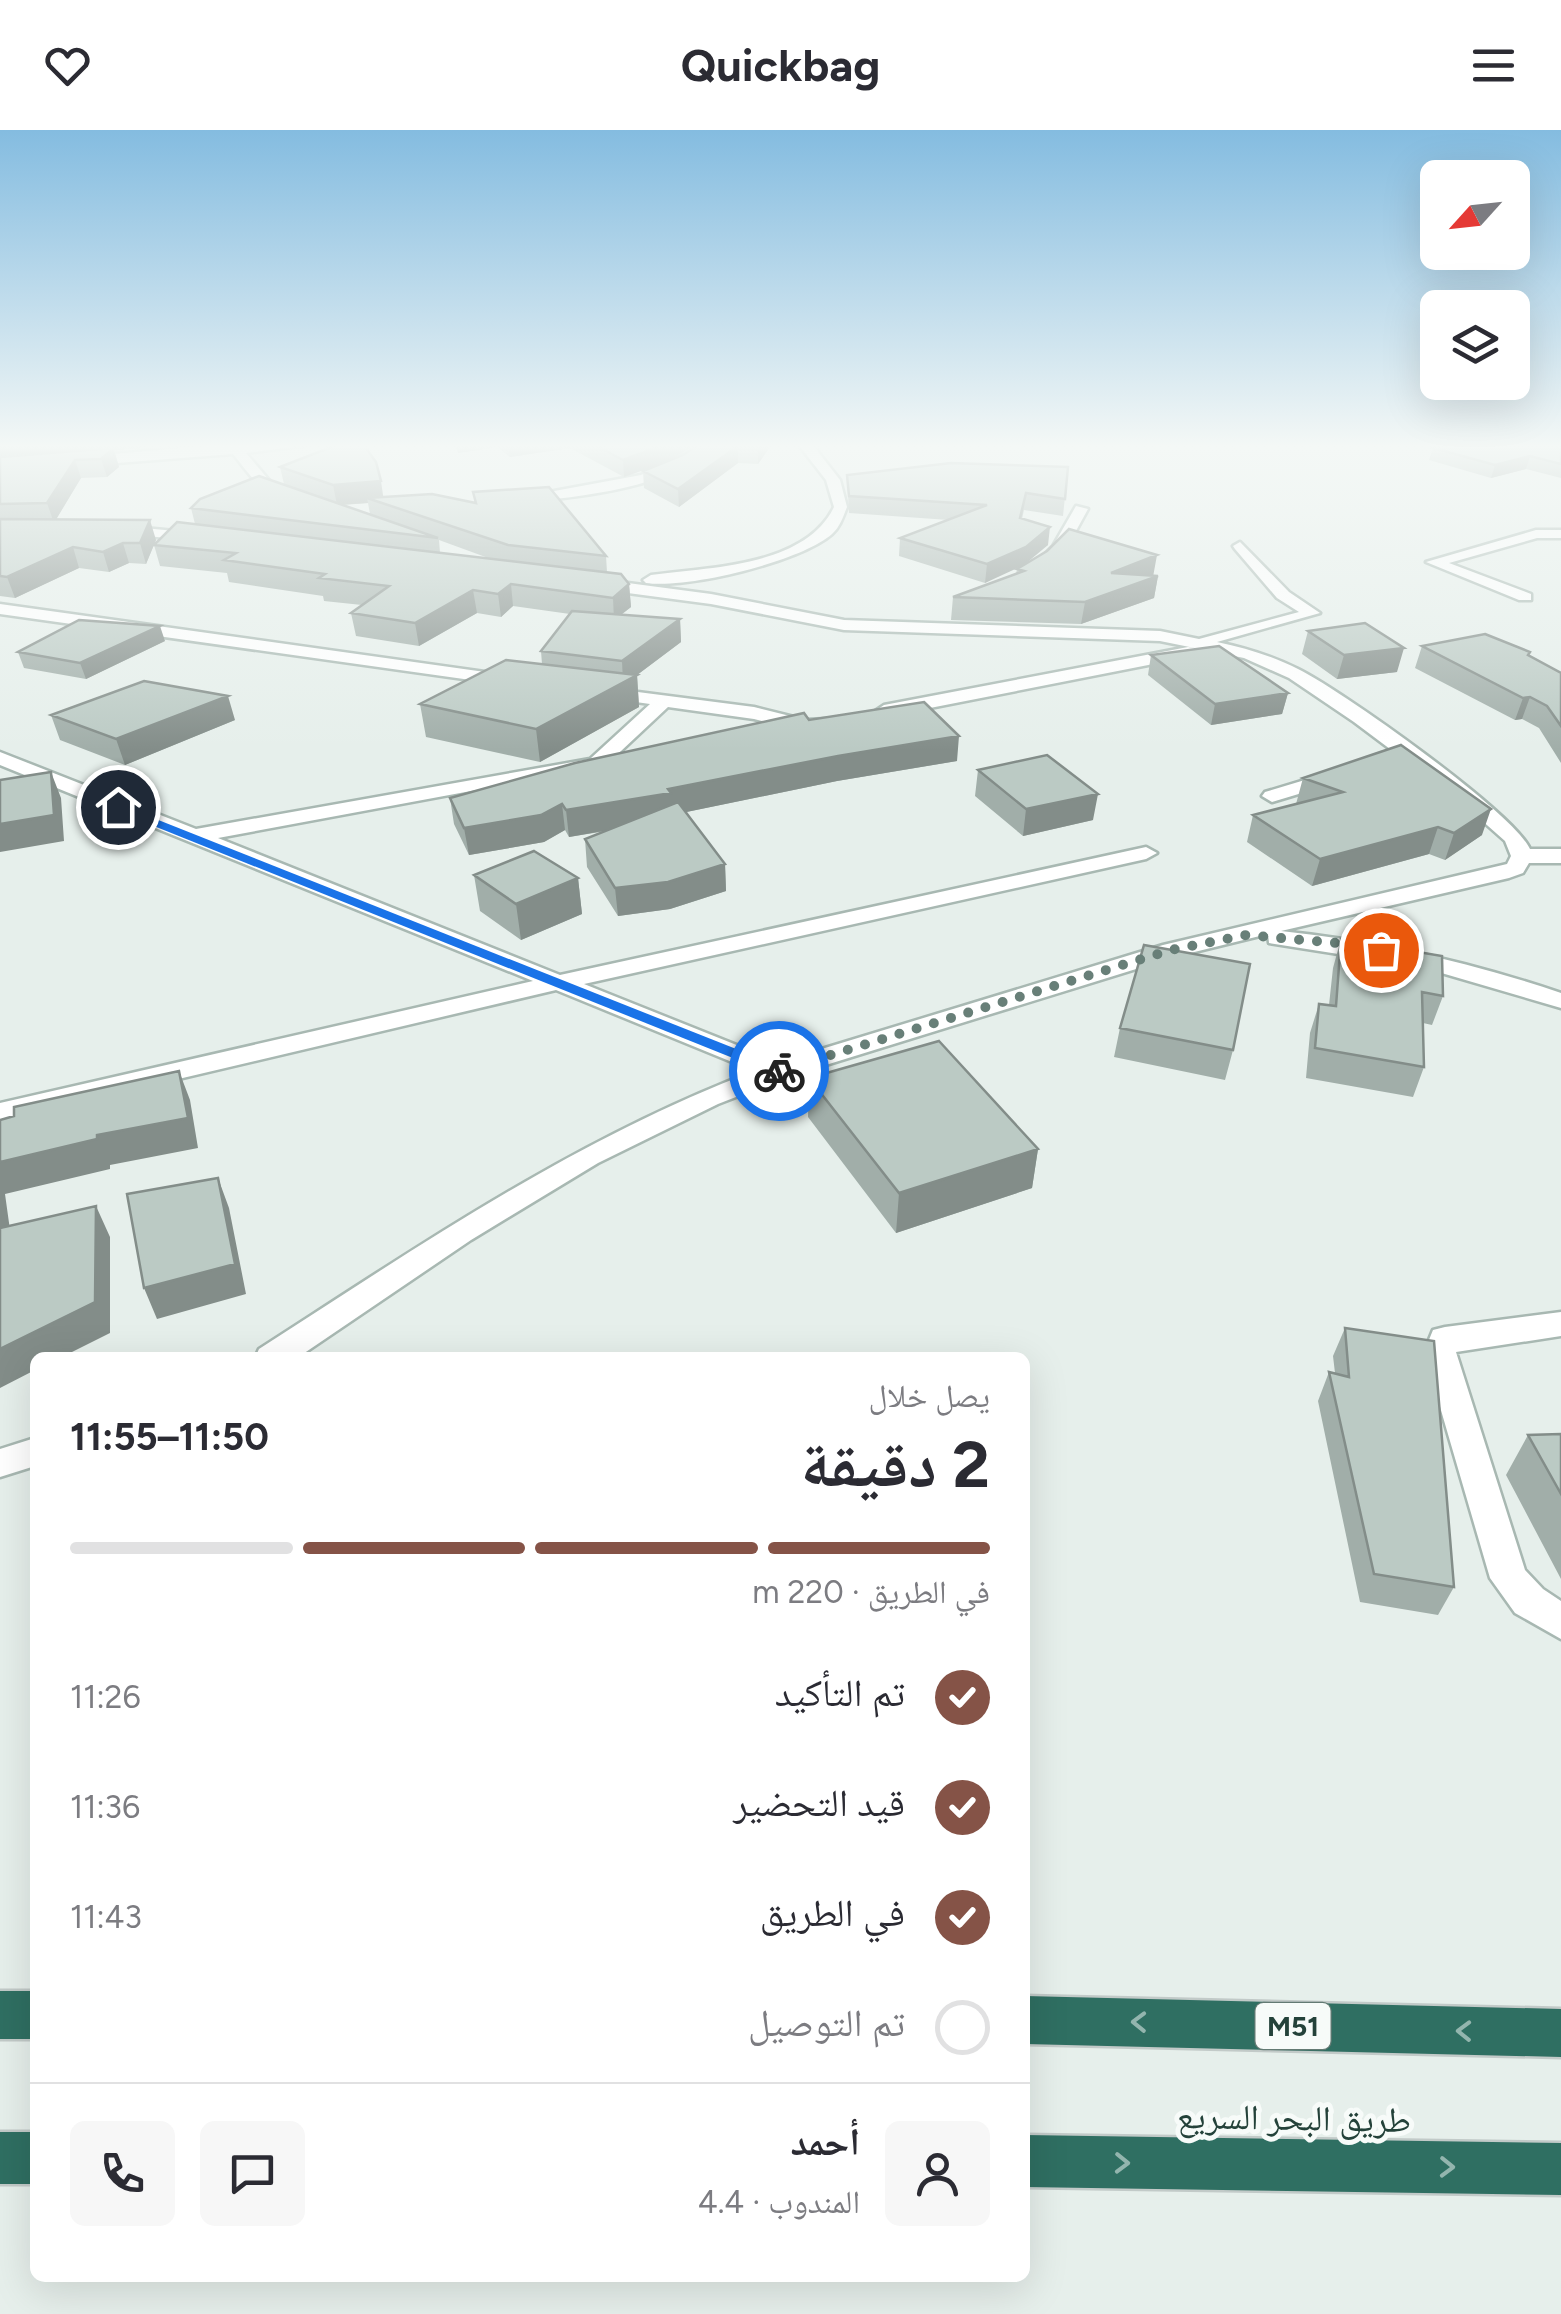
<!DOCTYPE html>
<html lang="ar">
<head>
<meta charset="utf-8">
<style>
  body { margin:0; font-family:Figtree,"Noto Naskh Arabic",sans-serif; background:#f7f7f7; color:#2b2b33; direction:rtl; height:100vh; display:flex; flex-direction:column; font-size:38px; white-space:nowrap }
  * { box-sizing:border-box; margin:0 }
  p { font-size:32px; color:#7c7c81 }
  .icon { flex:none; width:55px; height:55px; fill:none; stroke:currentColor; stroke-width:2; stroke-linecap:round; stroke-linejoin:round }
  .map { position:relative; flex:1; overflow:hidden; direction:ltr }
  .details { position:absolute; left:30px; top:1222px; width:1000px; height:930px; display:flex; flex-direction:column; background:#fff; border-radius:15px; box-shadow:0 10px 40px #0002; direction:rtl }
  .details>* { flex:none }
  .needle { width:65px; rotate:243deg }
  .fabs { position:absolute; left:1420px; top:30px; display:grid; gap:20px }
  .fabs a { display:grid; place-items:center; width:110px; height:110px; border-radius:15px; background:#fff; box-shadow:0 10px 40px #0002; font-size:50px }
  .pin { position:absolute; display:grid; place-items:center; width:85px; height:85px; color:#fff; margin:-42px; border:5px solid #fff; border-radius:50%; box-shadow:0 2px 10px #0007 }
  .courier { position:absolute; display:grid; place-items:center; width:100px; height:100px; margin:-50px; border:8px solid #1a73e8; border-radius:50%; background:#fff; color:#222; box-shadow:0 2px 12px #0007 }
  .summary em { font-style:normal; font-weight:700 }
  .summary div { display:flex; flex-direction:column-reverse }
  .summary { display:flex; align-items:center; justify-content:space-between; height:170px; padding:0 40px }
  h1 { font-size:65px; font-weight:700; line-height:75px }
  .bar { display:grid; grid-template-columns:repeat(4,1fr); gap:15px 10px; align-content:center; height:120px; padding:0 40px }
  .bar i { height:12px; border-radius:8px; background:#e1e1e2 }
  .bar .active { background:#855347 }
  .bar p { grid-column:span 4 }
  .line { display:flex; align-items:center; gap:25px; padding:0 40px; border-top:2px solid #e1e1e2 }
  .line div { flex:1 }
  .round { display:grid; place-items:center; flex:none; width:105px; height:105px; border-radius:15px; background:#f7f7f7 }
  ol { padding:0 40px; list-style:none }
  li { display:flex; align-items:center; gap:30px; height:110px }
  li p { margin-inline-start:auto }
  li .icon { padding:10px; border-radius:50%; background:#855347; color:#fff; stroke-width:4 }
  li:last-child { color:#7c7c81 }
  li i { width:55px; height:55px; border:5px solid #e1e1e2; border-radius:50% }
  header { display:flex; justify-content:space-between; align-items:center; height:130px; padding:0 40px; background:#fff; font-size:45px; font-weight:700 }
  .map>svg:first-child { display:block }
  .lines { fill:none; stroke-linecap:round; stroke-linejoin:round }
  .minor-casing { stroke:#a8b8b2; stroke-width:5 }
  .highway-casing { stroke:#c2cac8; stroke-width:5 }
  .minor { fill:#fff; fill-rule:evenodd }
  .highway { fill:#2f6f62; fill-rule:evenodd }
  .wall { fill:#a1aea9; fill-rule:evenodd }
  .shaded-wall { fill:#838d89 }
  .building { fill:#bbcac4; stroke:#838d89; stroke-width:2.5 }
  .oneway { stroke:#93b5ae }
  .route { fill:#1a73e8 }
  .done { stroke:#687f78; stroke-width:10; stroke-dasharray:0 18 }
  .labels { text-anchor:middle; stroke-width:10; stroke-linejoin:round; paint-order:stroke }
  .shield { fill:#f7fbf9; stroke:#637a73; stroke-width:2.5 }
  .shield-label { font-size:28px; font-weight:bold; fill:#24423a }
  .near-street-label { font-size:35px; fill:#24423a; stroke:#f7fbf9 }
</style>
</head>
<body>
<header><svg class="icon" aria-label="menu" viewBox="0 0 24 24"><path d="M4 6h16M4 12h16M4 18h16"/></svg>Quickbag<svg class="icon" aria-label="heart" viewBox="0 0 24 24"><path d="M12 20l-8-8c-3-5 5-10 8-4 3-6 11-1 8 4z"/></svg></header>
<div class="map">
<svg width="1561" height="2184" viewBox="0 0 1561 2184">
  <rect width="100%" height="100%" fill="#e6efeb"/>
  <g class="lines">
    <defs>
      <path id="minor" d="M226 314H315L246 323 274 356 297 367V373C267 374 250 344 233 324L0 342V334Z
        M706 314H721C667 359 585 366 518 373L511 369 641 345Z
        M798 314H812L840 350 847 377C843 387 840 397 832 404 800 432 687 459 646 453L643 450 651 445C709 437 805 437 834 377L826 350Z
        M1076 376 1088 379 1066 419 1052 432H1042L1040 429 1053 416Z
        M113 395 206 404 213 408 206 412 108 402V396Z
        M1536 400H1561V408H1537L1449 433 1531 464V470H1519L1426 432Z
        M1240 412 1289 462 1320 483 1217 512C1246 518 1272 526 1298 539 1341 560 1513 682 1530 719H1561V733H1529L1523 743 1509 748 1281 801C1377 811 1470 832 1561 863V878L1421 837 1269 813 1268 804 1178 826 787 947 718 974 598 1033 471 1110 297 1228H255L259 1219C419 1116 575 1009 754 941L556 860 0 991V973L533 851 0 635V622L196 699 590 629 650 574 593 566V558L599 557 754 577 806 590 827 589V597L806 602 754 589 668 577 605 636 218 708 560 845 1146 717 1157 723 1146 729 584 854 779 932 1163 815 1507 734 1511 726 1505 711 1462 673 1354 592 1289 548 1244 528 1160 511 844 500 711 474 590 458 582 453 590 448 711 464 844 490 1160 501 1199 509 1299 482 1277 468 1235 419 1233 416Z
        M0 474 514 546 523 551 514 556 0 484Z
        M1188 517 1194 518V526L884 587 875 581 884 575Z
        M1338 640 1345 642V650L1272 672 1262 666 1265 662Z
        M1561 1182V1206L1456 1222 1525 1440 1543 1459 1561 1471V1509L1515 1483 1490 1448 1424 1222 1433 1200 1445 1197Z
        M35 1308V1336L0 1347V1319Z"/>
      <path id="highway" d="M0 1861H35V1909H0Z
        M1025 1866 1561 1879V1927L1025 1914Z
        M0 2002H35V2054H0Z
        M1025 2005 1561 2013V2065L1025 2057Z"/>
    </defs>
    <use href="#minor" class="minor-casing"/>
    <use href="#highway" class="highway-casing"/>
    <use href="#minor" class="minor"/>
    <use href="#highway" class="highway"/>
  </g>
  <path class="wall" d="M0 314H144L141 318 114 320 119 337 107 347 81 348 56 389 156 410 146 434 129 433 109 442 79 438 15 468 0 466Z
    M456 314H697L667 331 683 325 700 314H772L758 334 738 333 679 377 644 358 643 341 663 333 624 347 570 318 510 327 497 317 458 323Z
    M1561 316V348L1526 339 1491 348 1429 330 1433 318Z
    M280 337 383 367 475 373 473 362 606 426 607 442 629 454 631 477 621 485 680 489 681 512 637 545 639 577 540 632 426 607 420 574 542 534 541 521 570 484 513 476 501 487 477 483 419 516 356 506 351 483 362 475 324 471 323 466 229 452 227 443 160 436 154 415 195 394 191 378 284 354ZM368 373 370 384 343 375ZM439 410 491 429 440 423Z
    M1068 337 1063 386 1024 380 1022 389 1048 415 985 453 899 426 900 408 949 390 849 383 847 345Z
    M1017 439 1153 446H1158L1154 468 1081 494 951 490 953 467 1016 444Z
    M1308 501 1397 542 1337 549 1302 524Z
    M165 511 86 549 24 538 18 522Z
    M1422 516 1530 522 1529 526 1561 543V633L1539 598 1522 589 1515 590 1415 538Z
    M1151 525 1288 563 1282 584 1211 595 1148 545Z
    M51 585 235 590 125 635 60 610Z
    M809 590 957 631 837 651 686 682 725 734 726 761 670 779 618 786 587 737 585 709 606 701 569 707 565 700 544 712 469 725 454 694 450 668Z
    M978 640 1093 690 1023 706 975 666Z
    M1303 648 1482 705 1445 730 1429 724 1312 756 1247 712 1253 685 1296 674Z
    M474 745 578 748 582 784 521 810 480 781Z
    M1341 809 1443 866 1432 895 1423 893 1424 937 1413 967 1306 948 1310 903 1319 874 1329 875 1333 838Z
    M1120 898 1233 920 1225 950 1114 927Z
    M809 948 1038 1019 1032 1058 896 1103 808 987Z
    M1345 1198 1454 1457 1438 1485 1360 1472 1318 1271 1329 1242 1335 1243 1333 1226Z
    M1561 1304V1449L1506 1345 1528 1305Z"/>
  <path class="shaded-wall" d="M0 314H144L141 318 114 320 119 337 107 347 101 329 0 330Z
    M456 314H496L497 317 458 323Z
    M508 314H570V318L510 327Z
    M666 314H697L666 332 624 347 623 330Z
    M760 314H772L758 334V317Z
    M738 316V333L679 377 678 359Z
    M1530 326 1526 339 1491 348 1495 335Z
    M75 330 81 348 54 393 47 373Z
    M381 351 384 372 367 368 368 373 337 375 333 355Z
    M150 390 156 410 146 434 140 413Z
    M1050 397 1048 415 1024 435 985 453 987 434Z
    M123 413 129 433 109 442 103 422Z
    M73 417 79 438 15 468 7 447Z
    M1157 425 1153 447 1158 446 1154 468 1081 494 1085 472 1111 443Z
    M511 454 513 476 501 487 498 464Z
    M629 454 631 477 614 490 613 468Z
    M473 460 477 483 419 516 415 493Z
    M680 489 681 512 637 545 639 577 540 632 536 599 623 552 622 531Z
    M160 496 165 511 86 549 80 533Z
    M1404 518 1397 542 1337 549 1344 525Z
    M1288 563 1282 584 1211 595 1215 574Z
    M228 566 235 590 125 635 116 609Z
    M1530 567 1522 589 1515 590 1523 568Z
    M959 606 957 631 837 651 672 685V689L569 707 566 680 838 626Z
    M51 642 61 668 64 711 0 722V694Z
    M1098 664 1093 690 1023 706 1026 679Z
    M562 674 565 700 544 712 469 725 464 698Z
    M1491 679 1482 705 1445 730 1454 703Z
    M1438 697 1429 724 1312 756 1320 729Z
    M725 734 726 761 670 779 618 786 615 758Z
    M578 748 582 784 521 810 516 774Z
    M179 941 190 970 198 1018 110 1035V1039L5 1064 14 1129 0 1101V1032Z
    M1038 1019 1032 1058 896 1103 899 1063Z
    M218 1048 229 1078 246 1164 157 1189 144 1158Z
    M96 1076 110 1107V1203L60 1228H35V1240L0 1258V1219Z"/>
  <path class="building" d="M339 314H363L376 332 381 351 333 355 280 337Z
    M593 314H666L623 330Z
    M700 314H760L758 317 738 316 678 359 643 341 683 325Z
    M1446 314 1561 316V334L1530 326 1495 335 1433 318Z
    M114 318 101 329 75 330 47 373 0 374V327Z
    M951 333 1068 337 1065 369 1026 363 1020 388 1050 397 1026 417 987 434 900 408 987 375 849 366 847 345Z
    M259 346 438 408 191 378 200 369Z
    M549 357 606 426 508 415 367 368 432 364 476 373 473 362Z
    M0 389 150 390 140 413H123L103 422 73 417 7 447 0 446Z
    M177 392 621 444 629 454 613 468 511 454 498 464 473 460 415 493 351 483 389 456 319 448 325 444 224 430 236 423 154 415Z
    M1069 399 1157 425 1111 443 1158 446 1085 472 953 467 1024 441 1017 439 1047 421Z
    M572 481 680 489 622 531 541 521Z
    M79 490 160 496 80 533 18 522Z
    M1365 493 1404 518 1344 525 1308 501Z
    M1485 504 1530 522 1528 525 1561 543V596L1547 576 1530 567 1523 568 1422 516Z
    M1219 516 1288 563 1215 574 1151 525Z
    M506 530 637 545 536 599 420 574Z
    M144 551 228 566 116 609 51 585Z
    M924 572 959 606 838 626 668 659 671 663 566 680 562 674 541 685 464 698 450 668 575 633 804 583 809 590Z
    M1401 615 1491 679 1454 703 1438 697 1320 729 1253 685 1343 662 1303 648Z
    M1047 625 1098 664 1026 679 978 640Z
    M51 642 54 685 0 694V650Z
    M678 672 725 734 668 752 615 758 585 709Z
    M534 721 578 748 516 774 474 745Z
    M1341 809 1442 826 1443 866 1422 862 1424 937 1315 918 1319 874 1336 876Z
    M1144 815 1250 834 1233 920 1120 898Z
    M939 911 1038 1019 899 1063 809 948Z
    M179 941 188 988 97 1005V1009L0 1032V990L14 986V977Z
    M218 1048 235 1134 144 1158 127 1064Z
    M96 1076 95 1172 0 1219V1098Z
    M1345 1198 1434 1211 1454 1457 1374 1444 1329 1242 1349 1247Z
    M1561 1304V1364L1528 1305Z"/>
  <defs><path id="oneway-chevron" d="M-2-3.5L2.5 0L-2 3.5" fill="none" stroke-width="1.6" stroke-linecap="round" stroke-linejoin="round" transform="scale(2.5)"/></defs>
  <g class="oneway">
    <use href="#oneway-chevron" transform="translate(1139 1892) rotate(-179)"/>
    <use href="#oneway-chevron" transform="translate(1464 1901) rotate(-179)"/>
    <use href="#oneway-chevron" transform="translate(1122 2033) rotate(1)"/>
    <use href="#oneway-chevron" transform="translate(1447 2037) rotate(1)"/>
  </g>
  <linearGradient id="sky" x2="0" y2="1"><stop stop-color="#84bce0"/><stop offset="0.51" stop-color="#f4f8f6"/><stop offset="1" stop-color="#f4f8f6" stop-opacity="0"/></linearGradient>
  <rect width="1561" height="620" fill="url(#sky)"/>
  <path class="route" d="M118 674 784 938 786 941 773 944 114 680Z"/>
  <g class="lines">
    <path class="done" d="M779 941 1171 820 1246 805 1348 814 1381 820"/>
  </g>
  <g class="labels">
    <rect class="shield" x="1255.5" y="1873" width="75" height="46" rx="8"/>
    <g class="shield-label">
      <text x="1293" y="1906">M51</text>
    </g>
    <g class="near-street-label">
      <text transform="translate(1294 1988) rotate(1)" y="12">طريق البحر السريع</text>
    </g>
  </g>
</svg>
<div class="fabs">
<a><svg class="needle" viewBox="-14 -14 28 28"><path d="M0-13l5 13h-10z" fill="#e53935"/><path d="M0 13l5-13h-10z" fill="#7c7c81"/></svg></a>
<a><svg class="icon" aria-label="layers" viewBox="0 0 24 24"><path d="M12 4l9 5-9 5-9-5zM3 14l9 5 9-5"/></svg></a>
</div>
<div class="pin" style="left:1381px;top:820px;background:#ea580c"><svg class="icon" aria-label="bag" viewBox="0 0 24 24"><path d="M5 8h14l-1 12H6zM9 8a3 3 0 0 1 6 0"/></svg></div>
<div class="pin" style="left:118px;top:677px;background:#1f2937"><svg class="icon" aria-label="home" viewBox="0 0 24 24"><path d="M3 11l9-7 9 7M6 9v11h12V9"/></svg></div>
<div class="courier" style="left:779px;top:941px"><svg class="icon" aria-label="bike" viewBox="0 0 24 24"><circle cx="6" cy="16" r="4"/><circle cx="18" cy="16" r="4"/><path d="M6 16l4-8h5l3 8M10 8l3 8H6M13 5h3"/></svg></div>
<section class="details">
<div class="summary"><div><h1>2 دقيقة</h1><p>يصل خلال</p></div><em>11:50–11:55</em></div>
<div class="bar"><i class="active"></i><i class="active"></i><i class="active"></i><i></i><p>في الطريق · 220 m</p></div>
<ol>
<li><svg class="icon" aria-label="check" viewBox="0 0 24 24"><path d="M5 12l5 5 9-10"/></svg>تم التأكيد<p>11:26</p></li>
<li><svg class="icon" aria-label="check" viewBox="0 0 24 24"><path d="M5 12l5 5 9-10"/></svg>قيد التحضير<p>11:36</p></li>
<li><svg class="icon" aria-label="check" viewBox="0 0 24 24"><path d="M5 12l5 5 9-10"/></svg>في الطريق<p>11:43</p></li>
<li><i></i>تم التوصيل</li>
</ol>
<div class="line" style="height:180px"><a class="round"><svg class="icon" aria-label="person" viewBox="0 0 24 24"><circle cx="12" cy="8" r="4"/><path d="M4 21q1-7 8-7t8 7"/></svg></a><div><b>أحمد</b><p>المندوب · 4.4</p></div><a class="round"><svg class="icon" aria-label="chat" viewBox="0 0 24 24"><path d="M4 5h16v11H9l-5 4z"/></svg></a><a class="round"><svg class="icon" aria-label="phone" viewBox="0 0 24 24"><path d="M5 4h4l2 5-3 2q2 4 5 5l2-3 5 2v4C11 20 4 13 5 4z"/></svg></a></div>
</section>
</div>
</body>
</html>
